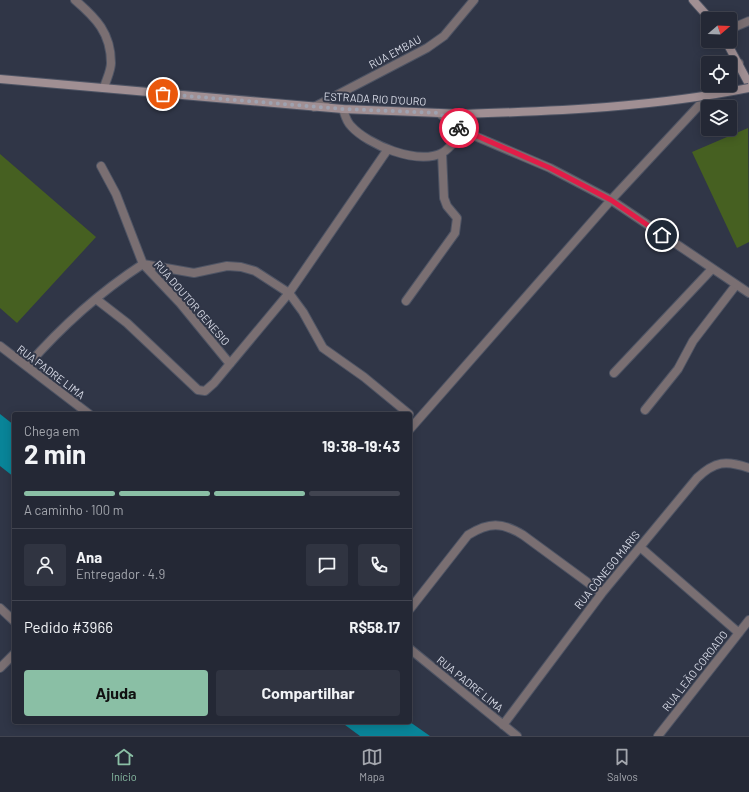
<!DOCTYPE html>
<html lang="pt">
<head>
<meta charset="utf-8">
<style>
  body { margin:0; font-family:Barlow,sans-serif; background:#303441; color:#f1f3f6; height:100vh; display:flex; flex-direction:column; font-size:15px; white-space:nowrap }
  * { box-sizing:border-box; margin:0 }
  p { font-size:13px; color:#a3a6ad }
  .icon { flex:none; width:22px; height:22px; fill:none; stroke:currentColor; stroke-width:2; stroke-linecap:round; stroke-linejoin:round }
  .map { position:relative; flex:1; overflow:hidden }
  .sheet { position:absolute; left:12px; top:412px; width:400px; height:312px; display:flex; flex-direction:column; background:#242835; border-radius:4px; box-shadow:0 2px 10px #0003,0 0 0 1px #414450 }
  .sheet>* { flex:none }
  .needle { width:26px; rotate:71deg }
  .buttons { position:absolute; left:701px; top:12px; display:grid; gap:8px }
  .buttons a { display:grid; place-items:center; width:36px; height:36px; border-radius:4px; background:#242835; box-shadow:0 2px 10px #0003,0 0 0 1px #414450; font-size:20px }
  .pin { position:absolute; display:grid; place-items:center; width:34px; height:34px; color:#fff; margin:-17px; border:2px solid #fff; border-radius:50%; box-shadow:0 1px 4px #0007 }
  .courier { position:absolute; display:grid; place-items:center; width:40px; height:40px; margin:-20px; border:3px solid #e11d48; border-radius:50%; background:#fff; color:#222; box-shadow:0 1px 5px #0007 }
  .overview em { font-style:normal; font-weight:700 }
  .overview div { display:flex; flex-direction:column-reverse }
  .overview { display:flex; align-items:center; justify-content:space-between; height:68px; padding:0 12px }
  h1 { font-size:26px; font-weight:700; line-height:30px }
  .bar { display:grid; grid-template-columns:repeat(4,1fr); gap:6px 4px; align-content:center; height:48px; padding:0 12px }
  .bar i { height:5px; border-radius:3px; background:#414450 }
  .bar .selected { background:#8abfa5 }
  .bar p { grid-column:span 4 }
  .line { display:flex; align-items:center; gap:10px; padding:0 12px; border-top:1px solid #414450 }
  .line div { flex:1 }
  .round { display:grid; place-items:center; flex:none; width:42px; height:42px; border-radius:4px; background:#303441 }
  .primary-button { display:flex; gap:8px; margin-top:auto; padding:8px 12px }
  .primary-button a { flex:1; height:46px; border-radius:4px; background:#8abfa5; color:#111; font-size:16px; font-weight:700; line-height:46px; text-align:center }
  .primary-button a+a { background:#303441; color:#f1f3f6 }
  .menu { display:flex; justify-content:space-around; align-items:center; height:56px; border-top:1px solid #414450; background:#242835; font-size:11px; color:#a3a6ad }
  .menu a { display:grid; justify-items:center; gap:2px }
  .menu .selected { color:#8abfa5 }
  .map>svg:first-child { display:block }
  .green { fill:#466021 }
  .water { fill:#098498 }
  .lines { fill:none; stroke-linecap:round; stroke-linejoin:round }
  .lane-casing { stroke:#4e5464; stroke-width:10 }
  .street-casing { stroke:#4e5464; stroke-width:10 }
  .secondary-casing { stroke:#4e5464; stroke-width:10 }
  .lane { stroke:#7a6f72; stroke-width:8 }
  .street { stroke:#7a6f72; stroke-width:8 }
  .secondary { stroke:#a08f93; stroke-width:8 }
  .secondary-bridge-casing { stroke:#4e5464; stroke-width:10; stroke-linecap:butt }
  .secondary-bridge { stroke:#a08f93; stroke-width:8 }
  .done { stroke:#9ea2b0; stroke-width:4; stroke-dasharray:0 7.2 }
  .route { stroke:#e11d48; stroke-width:5 }
  .labels { text-anchor:middle; stroke-width:4; stroke-linejoin:round; paint-order:stroke }
  .street-label { font-size:11px; fill:#d9dce8; stroke:#303647 }
</style>
</head>
<body>
<div class="map">
<svg width="749" height="736" viewBox="0 0 749 736">
  <rect width="100%" height="100%" fill="#303647"/>
  <path class="green" d="M748 128 749 242 737 248 692 152Z
    M0 154 96 237 17 323 0 308Z"/>
  <path class="water" d="M0 414 14 425V477L0 466Z
    M341 722H410L430 736H360Z"/>
  <g class="lines">
    <defs>
      <path id="lane" d="M614 373 712 269
        M645 410 678 369 693 341 736 285"/>
      <path id="street" d="M75 0C96 18 111 33 111 63 111 71 106 80 104 88
        M730 29 749 21
        M730 73 739 63
        M314 107 427 48 444 36 474 0
        M343 109C345 115 346 121 351 126 368 145 417 165 442 153 450 149 457 138 463 131
        M439 113 463 131 550 168 611 200 749 293
        M101 166 116 194 143 264 180 303 230 364
        M96 299 127 323 198 390 205 391 214 383 289 293 388 149
        M406 301 455 233 457 218 447 206 444 198 442 153
        M0 346 89 414
        M27 366C61 327 100 292 143 264L194 273 227 266 241 267 255 271 289 293 303 312 323 348 364 377 409 414
        M410 429 611 200 718 85
        M640 547 739 633
        M0 608 14 621
        M410 609 468 535C489 522 502 522 523 535L602 593
        M410 649 517 736
        M0 668 14 654
        M503 725 602 593 697 478C715 461 726 460 749 468
        M658 736 749 620"/>
      <path id="secondary" d="M693 0 710 19
        M726 41 749 84
        M0 79 343 109 464 114"/>
    </defs>
    <use href="#lane" class="lane-casing"/>
    <use href="#street" class="street-casing"/>
    <use href="#secondary" class="secondary-casing"/>
    <use href="#lane" class="lane"/>
    <use href="#street" class="street"/>
    <use href="#secondary" class="secondary"/>
    <defs>
      <path id="secondary-bridge" d="M464 114C559 111 655 107 749 88"/>
    </defs>
    <use href="#secondary-bridge" class="secondary-bridge-casing"/>
    <use href="#secondary-bridge" class="secondary-bridge"/>
  </g>
  <g class="lines">
    <path class="done" d="M163 94 343 109 439 113 459 128"/>
    <path class="route" d="M459 128 550 168 611 200 662 235"/>
  </g>
  <g class="labels">
    <g class="street-label">
      <text transform="translate(395 52) rotate(-28)" y="4">RUA EMBAU</text>
      <text transform="translate(375 99) rotate(3)" y="4">ESTRADA RIO D'OURO</text>
      <text transform="translate(192 303) rotate(49)" y="4">RUA DOUTOR GENESIO</text>
      <text transform="translate(51 372) rotate(37)" y="4">RUA PADRE LIMA</text>
      <text transform="translate(607 570) rotate(-51)" y="4">RUA CÔNEGO MARIS</text>
      <text transform="translate(695 671) rotate(-52)" y="4">RUA LEÃO COROADO</text>
      <text transform="translate(470 684) rotate(39)" y="4">RUA PADRE LIMA</text>
    </g>
  </g>
</svg>
<div class="buttons">
<a><svg class="needle" viewBox="-14 -14 28 28"><path d="M0-13l5 13h-10z" fill="#e53935"/><path d="M0 13l5-13h-10z" fill="#a3a6ad"/></svg></a>
<a><svg class="icon" aria-label="locate" viewBox="0 0 24 24"><circle cx="12" cy="12" r="6"/><path d="M12 2v4M12 18v4M2 12h4M18 12h4"/></svg></a>
<a><svg class="icon" aria-label="layers" viewBox="0 0 24 24"><path d="M12 4l9 5-9 5-9-5zM3 14l9 5 9-5"/></svg></a>
</div>
<div class="pin" style="left:163px;top:94px;background:#ea580c"><svg class="icon" aria-label="bag" viewBox="0 0 24 24"><path d="M5 8h14l-1 12H6zM9 8a3 3 0 0 1 6 0"/></svg></div>
<div class="pin" style="left:662px;top:235px;background:#1f2937"><svg class="icon" aria-label="home" viewBox="0 0 24 24"><path d="M3 11l9-7 9 7M6 9v11h12V9"/></svg></div>
<div class="courier" style="left:459px;top:128px"><svg class="icon" aria-label="bike" viewBox="0 0 24 24"><circle cx="6" cy="16" r="4"/><circle cx="18" cy="16" r="4"/><path d="M6 16l4-8h5l3 8M10 8l3 8H6M13 5h3"/></svg></div>
<section class="sheet">
<div class="overview"><div><h1>2 min</h1><p>Chega em</p></div><em>19:38–19:43</em></div>
<div class="bar"><i class="selected"></i><i class="selected"></i><i class="selected"></i><i></i><p>A caminho · 100 m</p></div>
<div class="line" style="height:72px"><a class="round"><svg class="icon" aria-label="person" viewBox="0 0 24 24"><circle cx="12" cy="8" r="4"/><path d="M4 21q1-7 8-7t8 7"/></svg></a><div><b>Ana</b><p>Entregador · 4.9</p></div><a class="round"><svg class="icon" aria-label="chat" viewBox="0 0 24 24"><path d="M4 5h16v11H9l-5 4z"/></svg></a><a class="round"><svg class="icon" aria-label="phone" viewBox="0 0 24 24"><path d="M5 4h4l2 5-3 2q2 4 5 5l2-3 5 2v4C11 20 4 13 5 4z"/></svg></a></div>
<div class="line" style="height:52px"><div>Pedido #3966</div><b>R$58.17</b></div>
<div class="primary-button"><a>Ajuda</a><a>Compartilhar</a></div>
</section>
</div>
<nav class="menu">
<a class="selected"><svg class="icon" aria-label="home" viewBox="0 0 24 24"><path d="M3 11l9-7 9 7M6 9v11h12V9"/></svg>Início</a>
<a><svg class="icon" aria-label="map" viewBox="0 0 24 24"><path d="M3 6l6-2 6 2 6-2v14l-6 2-6-2-6 2zM9 4v14M15 6v14"/></svg>Mapa</a>
<a><svg class="icon" aria-label="saved" viewBox="0 0 24 24"><path d="M7 4h10v16l-5-4-5 4z"/></svg>Salvos</a>
</nav>
</body>
</html>
